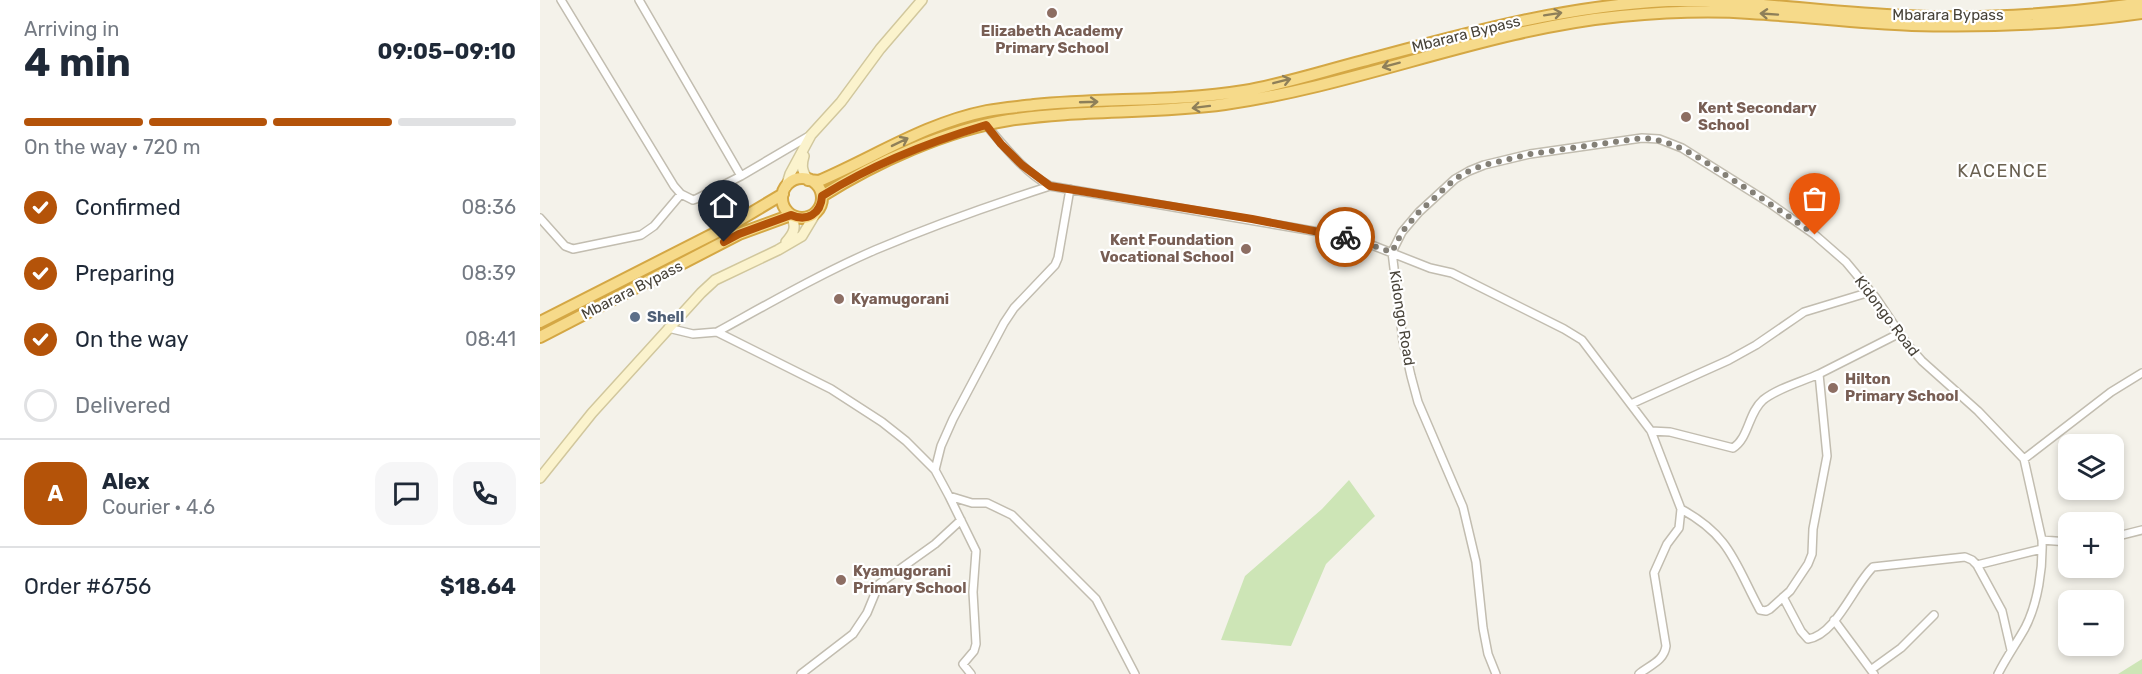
<!DOCTYPE html>
<html lang="en">
<head>
<meta charset="utf-8">
<style>
  body { margin:0; font-family:Rubik,sans-serif; background:#f6f6f7; color:#1f2937; height:100vh; display:flex; flex-direction:column; font-size:22px; white-space:nowrap }
  * { box-sizing:border-box; margin:0 }
  p { font-size:20px; color:#747a83 }
  .icon { flex:none; width:33px; height:33px; fill:none; stroke:currentColor; stroke-width:2; stroke-linecap:round; stroke-linejoin:round }
  .map { position:relative; flex:1; overflow:hidden }
  .sheet { display:flex; flex-direction:column; background:#fff; width:540px }
  .sheet>* { flex:none }
  .fabs { position:absolute; left:1518px; top:434px; display:grid; gap:12px }
  .fabs a { display:grid; place-items:center; width:66px; height:66px; border-radius:12px; background:#fff; box-shadow:0 3px 9px #0003; font-size:30px }
  .pin { position:absolute; display:grid; place-items:center; width:51px; height:51px; color:#fff; margin:-62px -26px; border-radius:50% 50% 50% 0; rotate:-45deg; box-shadow:0 0 6px #0007 }
  .pin .icon { rotate:45deg }
  .courier { position:absolute; display:grid; place-items:center; width:60px; height:60px; margin:-30px; border:4px solid #b45309; border-radius:50%; background:#fff; color:#222; box-shadow:0 2px 8px #0007 }
  .headline em { font-style:normal; font-weight:700 }
  .headline div { display:flex; flex-direction:column-reverse }
  .headline { display:flex; align-items:center; justify-content:space-between; height:102px; padding:0 24px }
  h1 { font-size:39px; font-weight:700; line-height:45px }
  .bar { display:grid; grid-template-columns:repeat(4,1fr); gap:9px 6px; align-content:center; height:72px; padding:0 24px }
  .bar i { height:8px; border-radius:4px; background:#e0e1e3 }
  .bar .active { background:#b45309 }
  .bar p { grid-column:span 4 }
  .line { display:flex; align-items:center; gap:15px; padding:0 24px; border-top:2px solid #e0e1e3 }
  .line div { flex:1 }
  .round { display:grid; place-items:center; flex:none; width:63px; height:63px; border-radius:18px; background:#f6f6f7 }
  ol { padding:0 24px; list-style:none }
  li { display:flex; align-items:center; gap:18px; height:66px }
  li p { margin-inline-start:auto }
  li .icon { padding:6px; border-radius:50%; background:#b45309; color:#fff; stroke-width:4 }
  li:last-child { color:#747a83 }
  li i { width:33px; height:33px; border:3px solid #e0e1e3; border-radius:50% }
  main { display:flex; flex:1; min-height:0 }
  .map>svg:first-child { display:block }
  .green { fill:#cde5b6 }
  .lines { fill:none; stroke-linecap:round; stroke-linejoin:round }
  .minor-casing { stroke:#c2bdb0; stroke-width:10 }
  .secondary-casing { stroke:#d1c79d; stroke-width:12 }
  .trunk-casing { stroke:#d4a744; stroke-width:14 }
  .minor { stroke:#fff; stroke-width:7 }
  .secondary { stroke:#fbf3cd; stroke-width:9 }
  .trunk { stroke:#f6da8a; stroke-width:10 }
  .oneway { stroke:#8e7f59 }
  .done { stroke:#848077; stroke-width:6; stroke-dasharray:0 10.8 }
  .route { stroke:#b45309; stroke-width:8 }
  .education-dot { fill:#8d6e63; stroke:#fff; stroke-width:2 }
  .service-dot { fill:#5c6f8a; stroke:#fff; stroke-width:2 }
  .labels { text-anchor:middle; stroke-width:4.5; stroke-linejoin:round; paint-order:stroke }
  .street-label { font-size:15px; fill:#484339; stroke:#fff }
  .education-label { font-size:15px; font-weight:bold; fill:#785e54; stroke:#fff; text-anchor:start }
  .service-label { font-size:15px; font-weight:bold; fill:#4e5e75; stroke:#fff; text-anchor:start }
  .quarter-label { font-size:18px; letter-spacing:1.5px; fill:#6a6151; stroke:#fff }
</style>
</head>
<body>
<main>
<section class="sheet">
<div class="headline"><div><h1>4 min</h1><p>Arriving in</p></div><em>09:05–09:10</em></div>
<div class="bar"><i class="active"></i><i class="active"></i><i class="active"></i><i></i><p>On the way · 720 m</p></div>
<ol>
<li><svg class="icon" aria-label="check" viewBox="0 0 24 24"><path d="M5 12l5 5 9-10"/></svg>Confirmed<p>08:36</p></li>
<li><svg class="icon" aria-label="check" viewBox="0 0 24 24"><path d="M5 12l5 5 9-10"/></svg>Preparing<p>08:39</p></li>
<li><svg class="icon" aria-label="check" viewBox="0 0 24 24"><path d="M5 12l5 5 9-10"/></svg>On the way<p>08:41</p></li>
<li><i></i>Delivered</li>
</ol>
<div class="line" style="height:108px"><b class="round" style="background:#b45309;color:#fff">A</b><div><b>Alex</b><p>Courier · 4.6</p></div><a class="round"><svg class="icon" aria-label="chat" viewBox="0 0 24 24"><path d="M4 5h16v11H9l-5 4z"/></svg></a><a class="round"><svg class="icon" aria-label="phone" viewBox="0 0 24 24"><path d="M5 4h4l2 5-3 2q2 4 5 5l2-3 5 2v4C11 20 4 13 5 4z"/></svg></a></div>
<div class="line" style="height:78px"><div>Order #6756</div><b>$18.64</b></div>
</section>
<div class="map">
<svg width="1602" height="674" viewBox="0 0 1602 674">
  <rect width="100%" height="100%" fill="#f4f2ea"/>
  <path class="green" d="M809 480 835 516 786 564 751 646 681 640 705 576 782 509Z
    M1602 659V674H1578Z"/>
  <g class="lines">
    <defs>
      <path id="minor" d="M21 0 134 186 141 194 153 200 156 199 201 176
        M99 0 201 176 269 136
        M446 125C465 147 484 172 510 186L814 238 890 268 912 273 1024 329 1042 340 1111 431 1141 509 1139 528 1127 544 1114 573 1126 646C1124 661 1110 665 1099 674
        M0 218 25 246 33 249 101 235 114 226 141 194
        M128 328 153 334 177 332 291 389 342 422 366 441 395 470 409 496 432 503H447L472 515 556 599 595 674
        M177 332C228 304 280 274 335 250 392 226 451 205 510 186
        M1091 404 1189 360 1216 345 1264 312 1330 292
        M1111 431 1130 432 1193 448C1209 438 1208 413 1223 400 1238 388 1261 382 1279 374
        M1484 459 1571 392 1602 373
        M395 470 401 446 413 419 464 323 474 308 515 265 518 258 530 189
        M409 496 436 551 433 592 436 644 434 651 423 664 431 674
        M1141 509C1191 536 1195 564 1220 610L1226 611 1230 609 1250 591 1268 564 1272 554 1273 529 1287 456 1279 374 1360 333
        M1574 537 1602 530
        M1502 540 1528 542
        M1437 565 1502 549
        M1243 597 1261 631 1268 639C1296 635 1314 585 1333 567L1425 557 1432 560 1437 565 1456 600 1462 611 1471 650
        M1294 620 1334 674
        M1332 669 1361 648 1394 615
        M261 674 313 634 327 613 339 584 395 544 421 520
        M956 674 948 654 943 628 936 562 923 507 878 402 871 376 863 341 852 252 862 232 879 212 915 179 929 171 944 165 990 154 1102 138 1119 139 1142 148 1228 202 1275 235 1306 262 1336 298 1367 344 1382 361 1438 411 1484 459 1502 540C1503 568 1498 603 1485 628 1476 644 1466 658 1458 674"/>
      <path id="secondary" d="M264 156C261 166 262 171 268 180
        M246 187 250 174 271 135 301 102 340 49 382 0
        M246 242C254 233 257 227 251 215
        M0 478 52 413 161 293 175 280 238 250 262 236 277 211"/>
      <path id="trunk" d="M242 198a20 20 0 1 1 40 0a20 20 0 1 1-40 0Z
        M268 180 279 181C335 157 386 123 447 111 463 108 479 107 494 105 564 98 635 102 704 91 744 84 784 71 823 61 924 34 1023 6 1128 1 1208 0 1286 13 1365 16 1444 20 1524 14 1602 3
        M282 196C336 162 406 130 469 120 541 109 613 114 685 104 820 85 946 29 1081 16 1124 12 1167 10 1210 13 1264 16 1318 23 1372 25 1449 27 1526 24 1602 13
        M0 322 191 225 243 194
        M0 337 199 234 251 215"/>
    </defs>
    <use href="#minor" class="minor-casing"/>
    <use href="#secondary" class="secondary-casing"/>
    <use href="#trunk" class="trunk-casing"/>
    <use href="#minor" class="minor"/>
    <use href="#secondary" class="secondary"/>
    <use href="#trunk" class="trunk"/>
  </g>
  <defs><path id="oneway-shaft" d="M-6 0H5M1.5-3L5.5 0L1.5 3" fill="none" stroke-width="1.6" stroke-linecap="round" stroke-linejoin="round" transform="scale(1.5)"/></defs>
  <g class="oneway">
    <use href="#oneway-shaft" transform="translate(1013 14) rotate(-9)"/>
    <use href="#oneway-shaft" transform="translate(1229 14) rotate(-176)"/>
    <use href="#oneway-shaft" transform="translate(851 65) rotate(165)"/>
    <use href="#oneway-shaft" transform="translate(742 81) rotate(-14)"/>
    <use href="#oneway-shaft" transform="translate(549 102) rotate(-2)"/>
    <use href="#oneway-shaft" transform="translate(661 107) rotate(173)"/>
    <use href="#oneway-shaft" transform="translate(360 142) rotate(-26)"/>
  </g>
  <g class="lines">
    <path class="done" d="M805 237 852 252 862 232 879 212 915 179 929 171 944 165 990 154 1102 138C1136 140 1162 160 1190 178 1219 196 1247 215 1275 235"/>
    <path class="route" d="M184 242 199 234 251 215C267 222 281 214 282 196 333 164 389 142 446 125L461 144 482 165 510 186 712 219 805 237"/>
  </g>
  <g class="education-dot">
    <circle cx="512" cy="13" r="6"/>
    <circle cx="1146" cy="117" r="6"/>
    <circle cx="706" cy="249" r="6"/>
    <circle cx="299" cy="299" r="6"/>
    <circle cx="1293" cy="388" r="6"/>
    <circle cx="301" cy="580" r="6"/>
  </g>
  <circle class="service-dot" cx="95" cy="317" r="6"/>
  <g class="labels">
    <g class="street-label">
      <text x="1408" y="20">Mbarara Bypass</text>
      <text transform="translate(926 34) rotate(-14)" y="5">Mbarara Bypass</text>
      <text transform="translate(92 290) rotate(-27)" y="5">Mbarara Bypass</text>
      <text transform="translate(1347 316) rotate(53)" y="5">Kidongo Road</text>
      <text transform="translate(862 318) rotate(81)" y="5">Kidongo Road</text>
    </g>
    <g class="education-label">
      <text x="512" y="36" text-anchor="middle">Elizabeth Academy<tspan x="512" dy="17">Primary School</tspan></text>
      <text x="1158" y="113">Kent Secondary<tspan x="1158" dy="17">School</tspan></text>
      <text x="694" y="245" text-anchor="end">Kent Foundation<tspan x="694" dy="17">Vocational School</tspan></text>
      <text x="311" y="304">Kyamugorani</text>
      <text x="1305" y="384">Hilton<tspan x="1305" dy="17">Primary School</tspan></text>
      <text x="313" y="576">Kyamugorani<tspan x="313" dy="17">Primary School</tspan></text>
    </g>
    <g class="service-label">
      <text x="107" y="322">Shell</text>
    </g>
    <g class="quarter-label">
      <text x="1463" y="177">KACENCE</text>
    </g>
  </g>
</svg>
<div class="fabs">
<a><svg class="icon" aria-label="layers" viewBox="0 0 24 24"><path d="M12 4l9 5-9 5-9-5zM3 14l9 5 9-5"/></svg></a>
<a>+</a>
<a>−</a>
</div>
<div class="pin" style="left:1275px;top:235px;background:#ea580c"><svg class="icon" aria-label="bag" viewBox="0 0 24 24"><path d="M5 8h14l-1 12H6zM9 8a3 3 0 0 1 6 0"/></svg></div>
<div class="pin" style="left:184px;top:242px;background:#1f2937"><svg class="icon" aria-label="home" viewBox="0 0 24 24"><path d="M3 11l9-7 9 7M6 9v11h12V9"/></svg></div>
<div class="courier" style="left:805px;top:237px"><svg class="icon" aria-label="bike" viewBox="0 0 24 24"><circle cx="6" cy="16" r="4"/><circle cx="18" cy="16" r="4"/><path d="M6 16l4-8h5l3 8M10 8l3 8H6M13 5h3"/></svg></div>
</div>
</main>
</body>
</html>
